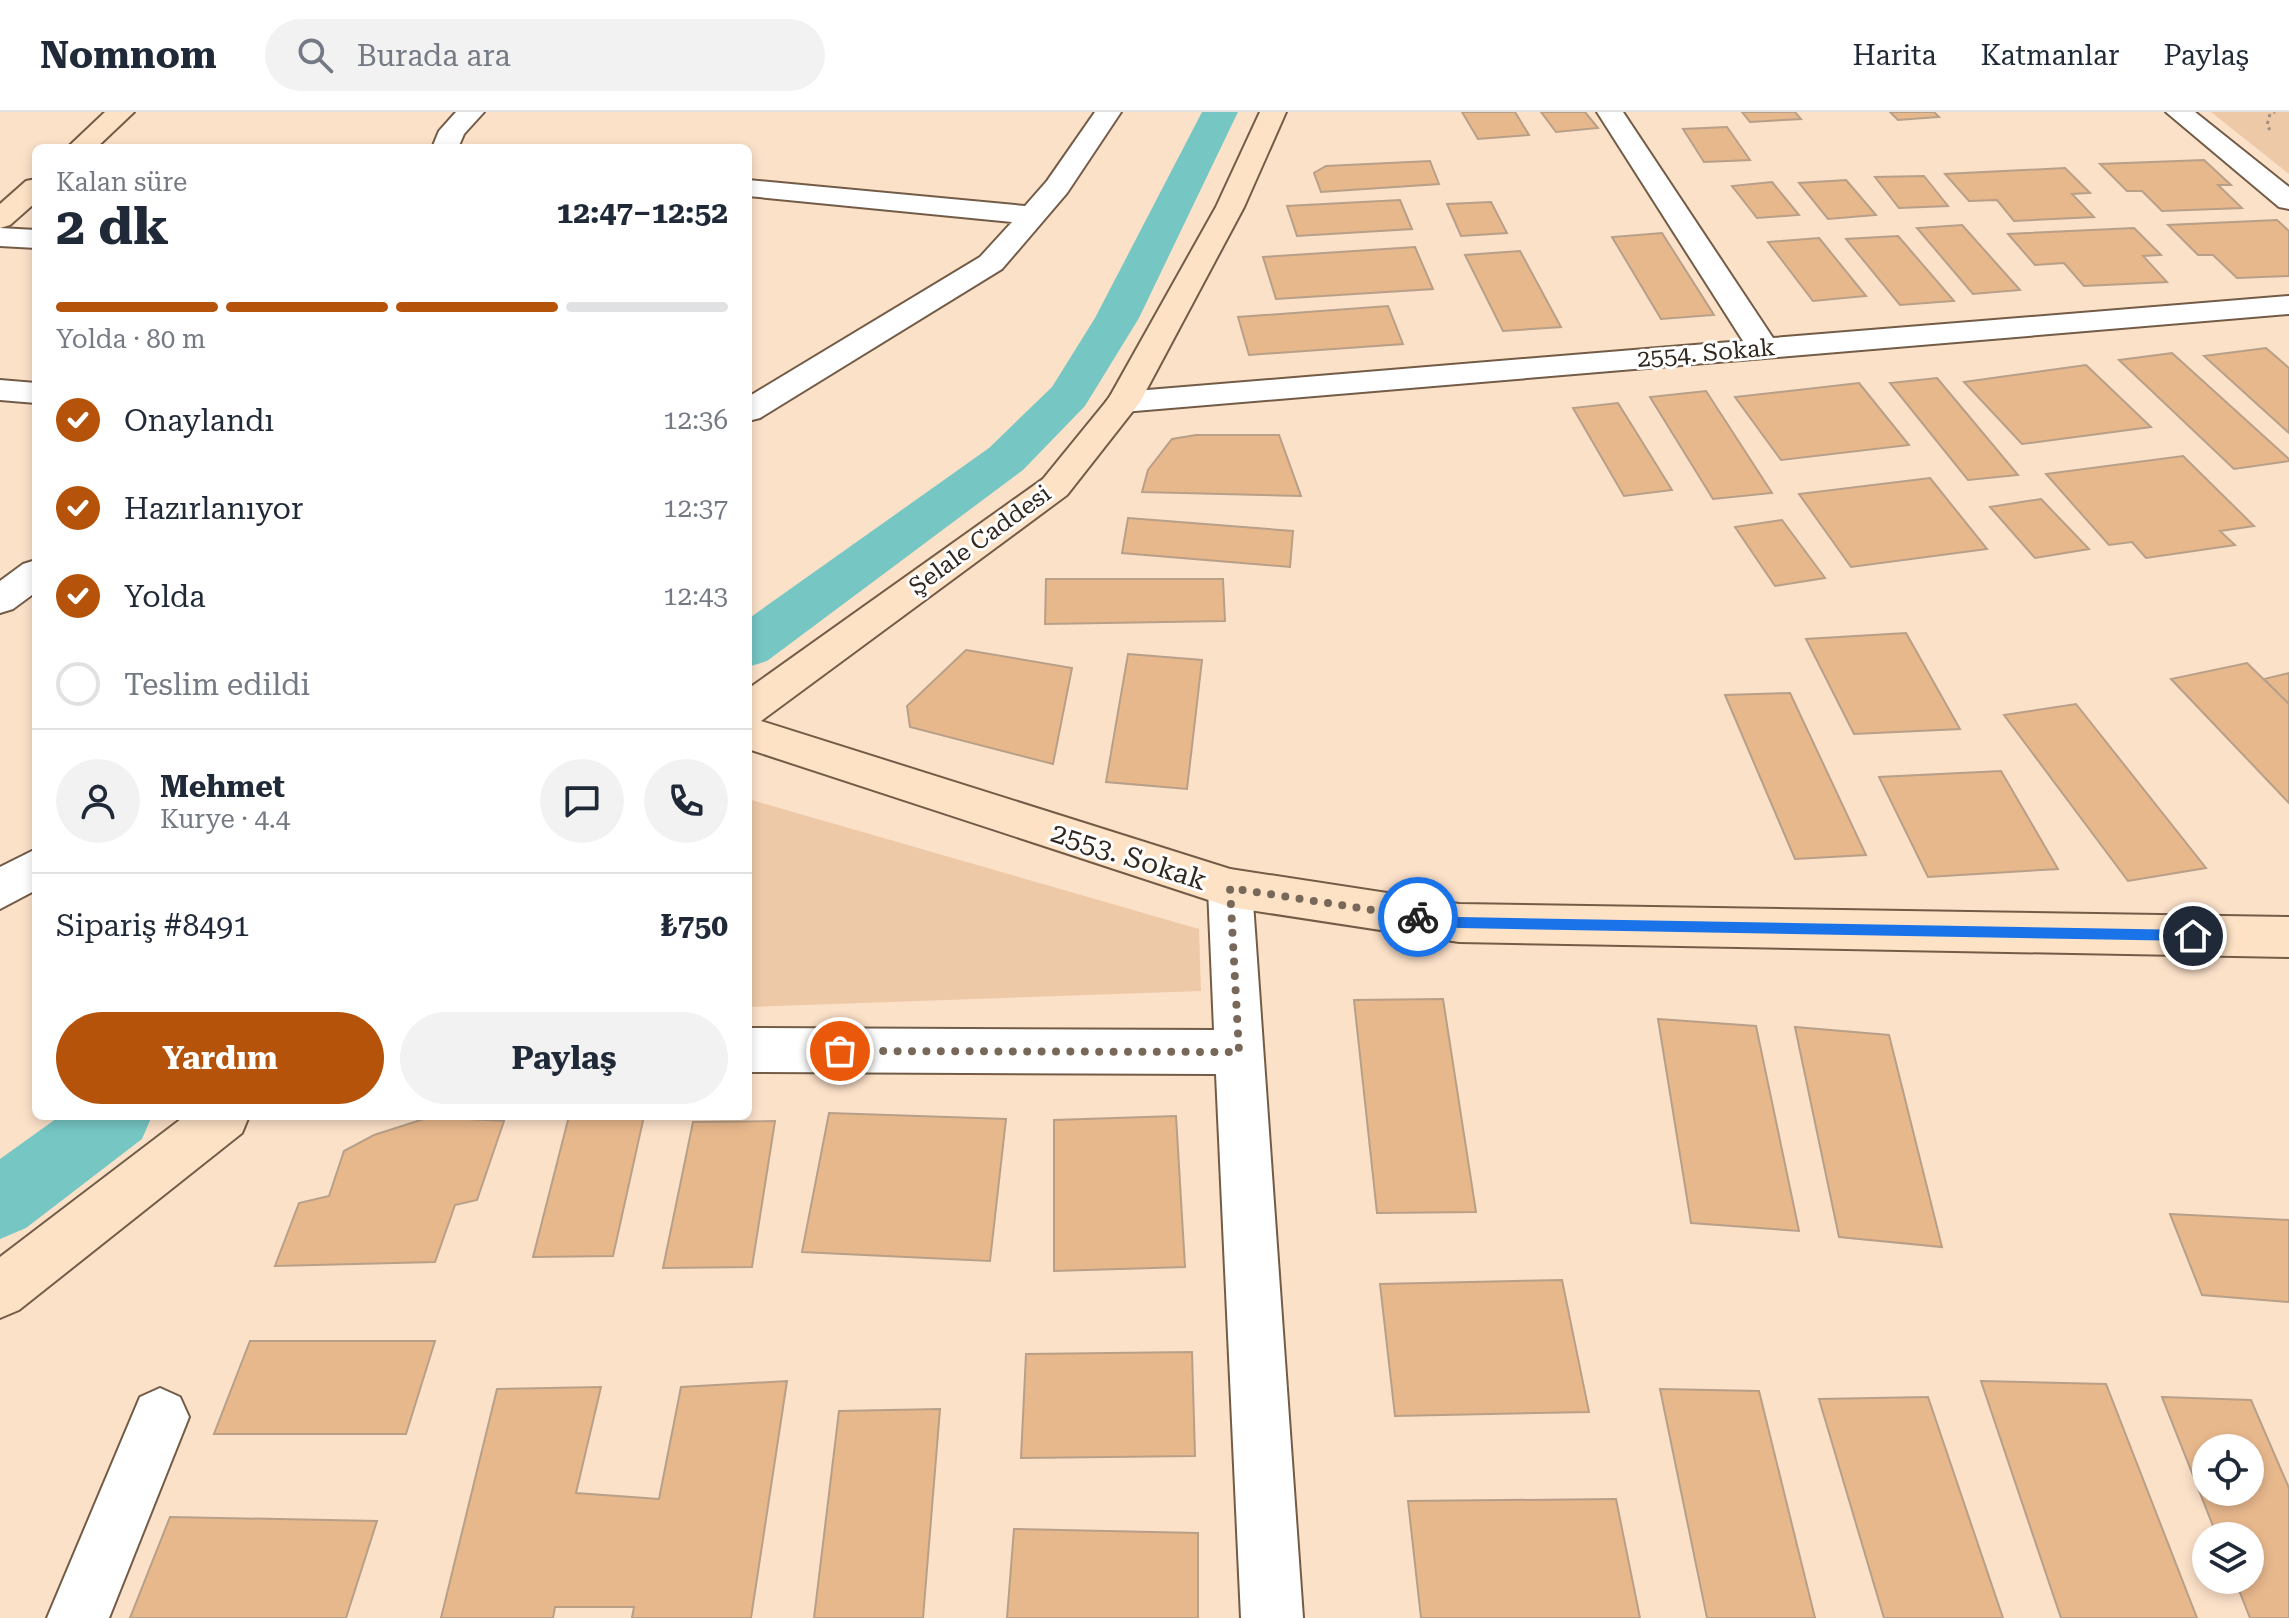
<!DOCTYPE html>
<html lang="tr">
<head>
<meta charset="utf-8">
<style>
  body { margin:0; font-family:"Roboto Serif",serif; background:#f2f2f3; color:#1f2937; height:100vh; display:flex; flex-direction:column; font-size:30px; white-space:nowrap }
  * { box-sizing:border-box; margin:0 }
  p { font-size:26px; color:#747a83 }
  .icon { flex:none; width:44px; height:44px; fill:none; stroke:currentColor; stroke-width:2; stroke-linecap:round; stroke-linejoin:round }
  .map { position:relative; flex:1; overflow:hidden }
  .panel { position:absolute; left:32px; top:32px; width:720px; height:976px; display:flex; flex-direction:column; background:#fff; border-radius:12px; box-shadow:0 4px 12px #0003 }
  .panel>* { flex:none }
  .tools { position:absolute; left:2192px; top:1322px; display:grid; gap:16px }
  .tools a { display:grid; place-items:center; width:72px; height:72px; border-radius:50%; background:#fff; box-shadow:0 4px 12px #0003; font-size:40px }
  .pin { position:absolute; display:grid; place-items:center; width:68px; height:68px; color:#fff; margin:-34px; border:4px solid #fff; border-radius:50%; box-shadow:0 2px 8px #0007 }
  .courier { position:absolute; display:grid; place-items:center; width:80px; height:80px; margin:-40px; border:6px solid #1a73e8; border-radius:50%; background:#fff; color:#222; box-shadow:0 2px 10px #0007 }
  .headline em { font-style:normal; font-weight:700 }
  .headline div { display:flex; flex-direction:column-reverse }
  .headline { display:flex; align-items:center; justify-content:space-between; height:136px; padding:0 24px }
  h1 { font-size:52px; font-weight:700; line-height:60px }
  .bar { display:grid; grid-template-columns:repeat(4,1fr); gap:12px 8px; align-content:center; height:96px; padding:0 24px }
  .bar i { height:10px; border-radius:6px; background:#e0e1e3 }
  .bar .on { background:#b45309 }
  .bar p { grid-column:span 4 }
  .line { display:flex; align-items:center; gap:20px; padding:0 24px; border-top:2px solid #e0e1e3 }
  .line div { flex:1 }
  .round { display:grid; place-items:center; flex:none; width:84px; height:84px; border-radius:42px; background:#f2f2f3 }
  ol { padding:0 24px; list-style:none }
  li { display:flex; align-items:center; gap:24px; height:88px }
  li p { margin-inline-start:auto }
  li .icon { padding:8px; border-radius:50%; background:#b45309; color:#fff; stroke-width:4 }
  li:last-child { color:#747a83 }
  li i { width:44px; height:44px; border:4px solid #e0e1e3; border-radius:50% }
  .primary-button { display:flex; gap:16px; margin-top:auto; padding:16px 24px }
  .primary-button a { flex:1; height:92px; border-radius:48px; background:#b45309; color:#fff; font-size:32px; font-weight:700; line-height:92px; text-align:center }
  .primary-button a+a { background:#f2f2f3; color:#1f2937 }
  header { display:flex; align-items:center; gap:48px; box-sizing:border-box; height:112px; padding:0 40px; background:#fff; border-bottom:2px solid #e0e1e3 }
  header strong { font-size:38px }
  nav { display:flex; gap:44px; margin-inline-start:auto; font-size:28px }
  .search { width:560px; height:72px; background:#f2f2f3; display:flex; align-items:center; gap:20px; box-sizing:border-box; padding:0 28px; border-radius:44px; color:#747a83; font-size:30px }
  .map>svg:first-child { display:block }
  .green { fill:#edc9a8 }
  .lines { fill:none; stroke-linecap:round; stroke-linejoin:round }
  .canal { fill:#76c7c4; fill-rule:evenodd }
  .building { fill:#e8b88d; stroke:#b89f88; stroke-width:2; fill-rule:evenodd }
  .street-casing { stroke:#735c47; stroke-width:4 }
  .secondary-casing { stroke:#735c47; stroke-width:4 }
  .path { stroke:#a4907f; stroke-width:3; stroke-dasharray:3 4; stroke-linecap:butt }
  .street { fill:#fff; fill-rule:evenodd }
  .secondary { fill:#fde2c5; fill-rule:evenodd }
  .route { fill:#1a73e8 }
  .done { stroke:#78685a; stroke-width:8; stroke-dasharray:0 14.4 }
  .labels { text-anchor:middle; stroke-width:6; stroke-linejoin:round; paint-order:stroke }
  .far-street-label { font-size:24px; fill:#31271e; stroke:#fff }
  .street-label { font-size:28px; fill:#31271e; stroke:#fff }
</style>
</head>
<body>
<header>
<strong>Nomnom</strong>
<div class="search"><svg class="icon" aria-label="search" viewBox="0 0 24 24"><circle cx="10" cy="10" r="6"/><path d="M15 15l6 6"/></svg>Burada ara</div>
<nav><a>Harita</a><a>Katmanlar</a><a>Paylaş</a></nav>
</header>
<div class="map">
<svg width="2289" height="1506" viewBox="0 0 2289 1506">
  <rect width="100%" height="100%" fill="#fce1c9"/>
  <path class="green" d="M2211 0H2289V62Z
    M748 687 1199 817 1201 879 748 895Z"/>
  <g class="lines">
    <path class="canal" d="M1202 0H1238L1139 206 1085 294 1023 358 767 549 748 555V507L989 336 1052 275 1095 206Z
      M60 1004H152L142 1027 26 1116 0 1127V1047Z"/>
  </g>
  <path class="building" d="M1462 0H1515L1529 23 1478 27Z
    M1541 0H1585L1598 16 1556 20Z
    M1742 0H1795L1801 7 1750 10Z
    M1890 0H1934L1939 5 1898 8Z
    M1727 15 1750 48 1704 50 1683 17Z
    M2204 48 2231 73H2218L2242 96 2162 99 2142 79H2127L2100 52Z
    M1430 49 1439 72 1321 80 1314 61 1326 54Z
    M2065 56 2090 81 2072 82 2094 105 2014 109 1997 88 1969 89 1945 62Z
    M1924 64 1948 94 1899 96 1875 65Z
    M1846 68 1876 103 1828 107 1799 71Z
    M1772 70 1799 103 1757 106 1732 74Z
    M1400 88 1412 117 1297 124 1287 94Z
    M1491 90 1507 121 1461 124 1447 92Z
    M2277 108 2289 119V164L2237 166 2213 143H2198L2168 113Z
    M1962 113 2020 178 1973 182 1917 116Z
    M2134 116 2161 143 2143 144 2167 170 2084 174 2064 151 2035 153 2008 122Z
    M1662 121 1714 203 1661 207 1612 125Z
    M1898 124 1954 189 1900 193 1846 127Z
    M1819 126 1866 184 1813 189 1768 130Z
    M1415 135 1433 177 1276 187 1263 145Z
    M1520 139 1561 215 1503 219 1465 143Z
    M1388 194 1403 232 1249 243 1238 205Z
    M2266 236 2289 256V321L2204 244Z
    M2172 241 2289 347V349L2234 357 2119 248Z
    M2086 253 2151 315 2022 332 1964 270Z
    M1937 266 2018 363 1968 368 1890 271Z
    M1859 271 1909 333 1781 348 1735 285Z
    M1706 279 1772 381 1713 387 1650 285Z
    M1618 291 1672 378 1624 384 1573 296Z
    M1196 323H1279L1301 384 1142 380 1148 358 1172 327Z
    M2183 344 2254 414 2220 419 2235 433 2146 446 2132 430 2109 433 2046 362Z
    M1930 366 1987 437 1851 455 1799 382Z
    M2041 387 2089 437 2035 446 1990 395Z
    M1128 406 1293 419 1290 455 1122 441Z
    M1782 408 1825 466 1775 474 1735 415Z
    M1046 467H1223L1225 509 1045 512Z
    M1906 521 1960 617 1854 622 1806 527Z
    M966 538 1072 556 1053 652 910 615 907 594Z
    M1128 542 1202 548 1187 677 1106 670Z
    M2247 551 2289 592V691L2171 567Z
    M2289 561V592L2264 567Z
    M1790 581 1866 743 1795 747 1725 583Z
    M2076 592 2206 756 2128 769 2004 603Z
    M2001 659 2058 757 1928 765 1879 665Z
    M1443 887 1476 1100 1377 1101 1354 888Z
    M1658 907 1756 914 1799 1119 1691 1111Z
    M1795 915 1889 923 1942 1135 1839 1125Z
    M829 1001 1006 1007 990 1149 802 1140Z
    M569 1004H644L613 1144 533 1145Z
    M1176 1004 1185 1155 1054 1159V1008Z
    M430 1005 504 1009 477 1088 455 1093 435 1150 275 1154 299 1091 329 1084 344 1039 374 1023Z
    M775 1009 752 1155 663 1156 693 1010Z
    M2170 1102 2289 1108V1190L2202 1183Z
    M1562 1168 1589 1300 1395 1304 1380 1172Z
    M250 1229H435L406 1322H214Z
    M1192 1240 1195 1344 1021 1346 1026 1242Z
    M787 1269 751 1506H632L634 1495H555L553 1506H441L497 1277 601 1275 576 1381 659 1387 681 1275Z
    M1981 1269 2106 1272 2197 1506H2061Z
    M1660 1277 1759 1279 1815 1506H1707Z
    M1928 1285 2003 1506H1884L1819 1287Z
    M2162 1285 2251 1288 2289 1376V1506H2250L2235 1468H2250V1424H2217ZM2206 1336H2250V1380H2206Z
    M940 1297 923 1506H814L839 1299Z
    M1616 1387 1640 1506H1421L1408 1389Z
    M170 1405 377 1409 346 1506H130Z
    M1014 1417 1198 1421V1506H1007Z"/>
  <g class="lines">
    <defs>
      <path id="street" d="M456 0H484L464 22 458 36H432L439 19Z
        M1095 0H1121L1067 81 1002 157 760 306 748 309V285L980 145 1012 110 748 84V68L1025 94 1047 69Z
        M1597 0H1623L1773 226 2289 184V202L1123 300 1111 297 1106 290 1111 283 1123 280 1743 229Z
        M2166 0H2195L2289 75V97L2279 95Z
        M0 116 36 118V136L0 134Z
        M0 268 36 271V291L0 288Z
        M36 448V480L13 497 0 501V469L23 452Z
        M36 737V778L0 797V755Z
        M1230 757 1246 763 1252 776 1303 1506H1241L1216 962 748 960V916L1214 918 1208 776 1214 763Z
        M160 1276 180 1285 189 1305 109 1506H47L140 1285Z"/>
      <path id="secondary" d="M105 0H134L96 36H67Z
        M1260 0H1286L1244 95 1140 290 1067 383 761 609 1230 757 1459 792 2289 805V845L1459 830 1230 795 748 637V577L1043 367 1109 286 1216 95Z
        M36 67V90L10 113 0 116V92L26 69Z
        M185 1004H249L242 1021 19 1198 0 1206V1145Z"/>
    </defs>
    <use href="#street" class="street-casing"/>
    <use href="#secondary" class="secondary-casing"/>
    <path class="path" d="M2270 18 2267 13 2270 2 2275 0"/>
    <use href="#street" class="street"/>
    <use href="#secondary" class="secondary"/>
  </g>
  <path class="route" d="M1418 799 1459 805 2193 818 2200 824 2193 829 1459 816 1414 809V801Z"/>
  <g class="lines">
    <path class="done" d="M840 939 1239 940 1230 776 1418 805"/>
  </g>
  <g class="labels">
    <g class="far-street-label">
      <text transform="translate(1706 241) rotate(-5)" y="8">2554. Sokak</text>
      <text transform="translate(980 428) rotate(-36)" y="8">Şelale Caddesi</text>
    </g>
    <g class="street-label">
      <text transform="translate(1129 744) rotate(18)" y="10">2553. Sokak</text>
    </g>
  </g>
</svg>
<div class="tools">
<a><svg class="icon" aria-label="locate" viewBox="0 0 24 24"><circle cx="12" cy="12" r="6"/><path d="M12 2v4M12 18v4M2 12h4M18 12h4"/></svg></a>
<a><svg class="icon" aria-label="layers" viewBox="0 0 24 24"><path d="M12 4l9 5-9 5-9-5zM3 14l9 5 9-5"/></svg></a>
</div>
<div class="pin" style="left:840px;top:939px;background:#ea580c"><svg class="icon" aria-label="bag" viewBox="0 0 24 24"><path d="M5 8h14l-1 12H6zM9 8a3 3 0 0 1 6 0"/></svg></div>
<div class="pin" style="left:2193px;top:824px;background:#1f2937"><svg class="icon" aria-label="home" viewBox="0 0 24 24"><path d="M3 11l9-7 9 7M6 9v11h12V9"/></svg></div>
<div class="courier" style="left:1418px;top:805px"><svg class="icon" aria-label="bike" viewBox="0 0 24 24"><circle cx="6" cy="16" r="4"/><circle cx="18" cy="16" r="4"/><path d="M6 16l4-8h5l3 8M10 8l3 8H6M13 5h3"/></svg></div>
<section class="panel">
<div class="headline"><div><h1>2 dk</h1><p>Kalan süre</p></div><em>12:47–12:52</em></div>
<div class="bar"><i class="on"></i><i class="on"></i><i class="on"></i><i></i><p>Yolda · 80 m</p></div>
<ol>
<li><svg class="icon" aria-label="check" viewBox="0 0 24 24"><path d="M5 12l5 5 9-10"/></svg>Onaylandı<p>12:36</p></li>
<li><svg class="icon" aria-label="check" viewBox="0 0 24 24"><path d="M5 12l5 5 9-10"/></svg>Hazırlanıyor<p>12:37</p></li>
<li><svg class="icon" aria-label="check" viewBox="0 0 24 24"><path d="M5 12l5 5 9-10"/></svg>Yolda<p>12:43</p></li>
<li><i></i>Teslim edildi</li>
</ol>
<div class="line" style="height:144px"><a class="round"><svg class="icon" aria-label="person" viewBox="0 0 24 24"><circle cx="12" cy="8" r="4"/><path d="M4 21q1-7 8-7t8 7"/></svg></a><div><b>Mehmet</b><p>Kurye · 4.4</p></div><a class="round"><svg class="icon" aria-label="chat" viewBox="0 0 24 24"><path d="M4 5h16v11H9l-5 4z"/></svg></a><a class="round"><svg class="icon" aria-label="phone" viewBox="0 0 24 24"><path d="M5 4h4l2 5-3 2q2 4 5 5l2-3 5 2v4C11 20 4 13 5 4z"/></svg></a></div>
<div class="line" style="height:104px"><div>Sipariş #8491</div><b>₺750</b></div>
<div class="primary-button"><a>Yardım</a><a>Paylaş</a></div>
</section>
</div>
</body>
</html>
